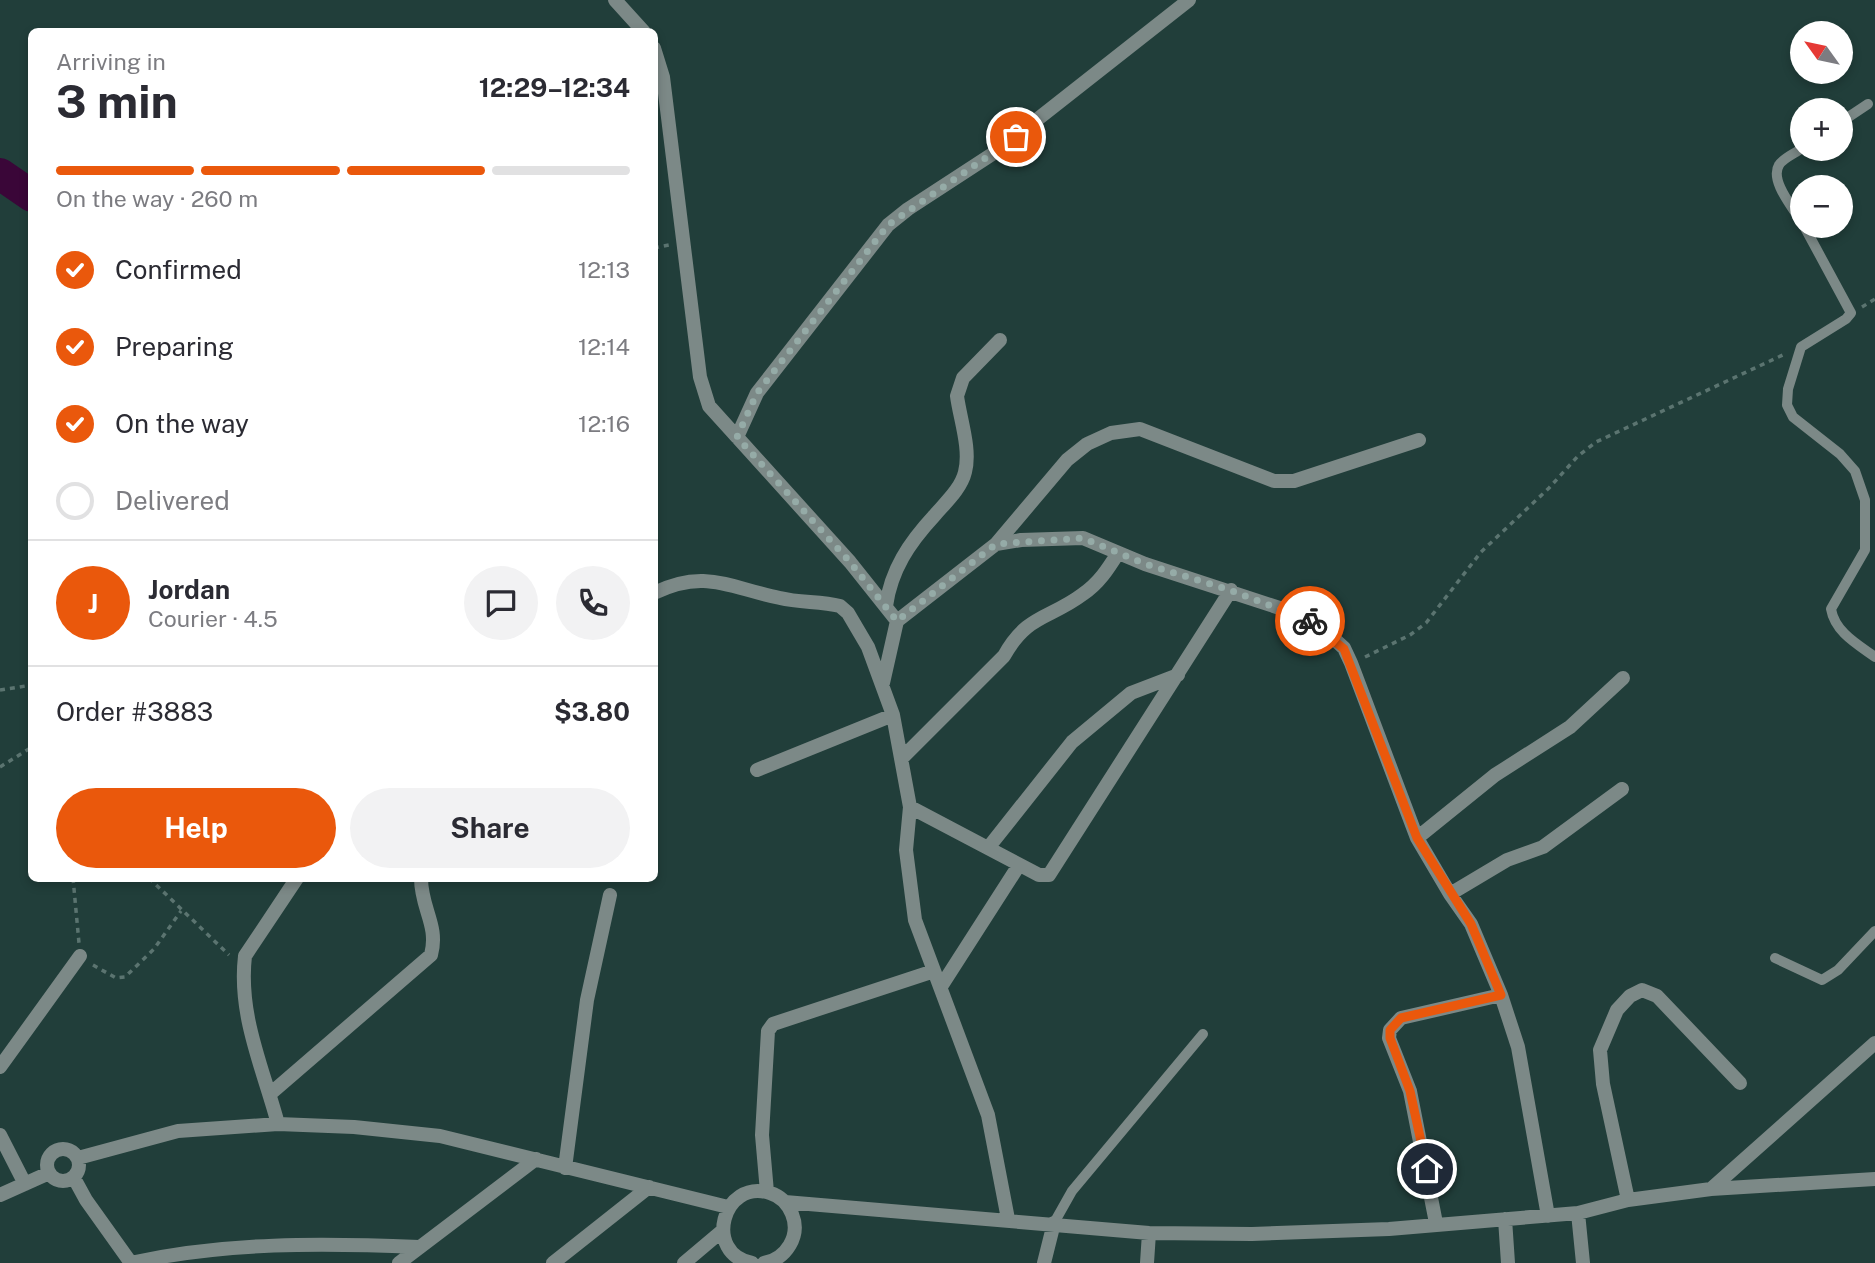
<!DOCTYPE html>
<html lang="en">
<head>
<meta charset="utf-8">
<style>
  body { margin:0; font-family:"Public Sans",sans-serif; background:#f2f2f3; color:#2b2b33; height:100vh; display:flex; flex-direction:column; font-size:26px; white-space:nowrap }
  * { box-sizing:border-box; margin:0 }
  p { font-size:23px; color:#7c7c81 }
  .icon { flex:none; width:38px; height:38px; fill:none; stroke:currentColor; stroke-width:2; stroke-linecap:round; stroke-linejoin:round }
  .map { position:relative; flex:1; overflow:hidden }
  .details { position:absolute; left:28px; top:28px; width:630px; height:854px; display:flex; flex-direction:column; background:#fff; border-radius:10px; box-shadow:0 4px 10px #0003 }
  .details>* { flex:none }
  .needle { width:46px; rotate:303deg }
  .controls { position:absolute; left:1790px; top:21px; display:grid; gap:14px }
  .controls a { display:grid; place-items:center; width:63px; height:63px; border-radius:50%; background:#fff; box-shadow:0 4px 10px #0003; font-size:35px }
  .pin { position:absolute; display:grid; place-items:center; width:60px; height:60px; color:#fff; margin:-30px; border:4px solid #fff; border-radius:50%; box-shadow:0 2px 7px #0007 }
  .courier { position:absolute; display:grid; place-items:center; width:70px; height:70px; margin:-35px; border:5px solid #ea580c; border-radius:50%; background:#fff; color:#222; box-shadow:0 2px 9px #0007 }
  .summary em { font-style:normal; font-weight:700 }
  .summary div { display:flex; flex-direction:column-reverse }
  .summary { display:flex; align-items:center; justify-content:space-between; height:119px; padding:0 28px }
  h1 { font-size:46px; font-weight:700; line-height:52px }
  .bar { display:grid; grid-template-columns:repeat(4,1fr); gap:10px 7px; align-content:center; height:84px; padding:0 28px }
  .bar i { height:9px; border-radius:5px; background:#e1e1e2 }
  .bar .current { background:#ea580c }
  .bar p { grid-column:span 4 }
  .line { display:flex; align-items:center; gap:18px; padding:0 28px; border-top:2px solid #e1e1e2 }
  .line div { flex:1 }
  .round { display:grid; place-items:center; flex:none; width:74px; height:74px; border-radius:37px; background:#f2f2f3 }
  ol { padding:0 28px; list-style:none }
  li { display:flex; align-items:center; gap:21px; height:77px }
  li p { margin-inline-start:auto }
  li .icon { padding:7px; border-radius:50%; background:#ea580c; color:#fff; stroke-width:4 }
  li:last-child { color:#7c7c81 }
  li i { width:38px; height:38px; border:4px solid #e1e1e2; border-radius:50% }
  .button { display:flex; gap:14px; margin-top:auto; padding:14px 28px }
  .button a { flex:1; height:80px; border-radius:42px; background:#ea580c; color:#fff; font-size:28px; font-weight:700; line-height:80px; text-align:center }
  .button a+a { background:#f2f2f3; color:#2b2b33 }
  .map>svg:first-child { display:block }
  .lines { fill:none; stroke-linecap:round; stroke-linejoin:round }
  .river { stroke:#3a0638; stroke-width:32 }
  .path { stroke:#5b7470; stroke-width:3.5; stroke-dasharray:5 5; stroke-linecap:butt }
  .service { stroke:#7c8987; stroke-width:10 }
  .minor { stroke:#7c8987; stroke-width:14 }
  .done { stroke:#95aba7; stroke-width:7; stroke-dasharray:0 12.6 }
  .route { stroke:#ea580c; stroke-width:9 }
</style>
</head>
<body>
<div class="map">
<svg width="1875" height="1263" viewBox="0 0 1875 1263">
  <rect width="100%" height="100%" fill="#213e3a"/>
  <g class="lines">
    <path class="river" d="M0 174 32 196"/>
    <path class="path" d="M654 248 669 245
      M1862 307 1875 299
      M1365 657 1410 635 1426 623 1481 552 1549 488 1578 456 1596 442 1785 354
      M0 690 32 685
      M0 767 32 747
      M73 878 79 943
      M149 878 229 955
      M93 965 116 978 125 977 154 949 181 911"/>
    <path class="service" d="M1841 122 1868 104
      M1802 148C1796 153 1783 158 1779 165 1769 181 1795 210 1802 223
      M1804 226 1851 313 1846 319 1801 347 1788 389 1787 405 1793 417 1840 454 1855 471 1865 500V550L1831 609C1835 632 1857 644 1875 657
      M1775 958 1822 980 1838 970 1875 931
      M1054 1223 1072 1191 1203 1034"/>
    <path class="minor" d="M615 0 644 32
      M654 48 663 77 700 377 709 406 850 562 897 621
      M737 437 757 393 888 225 908 209 997 151 1189 0
      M996 544 1067 460 1087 444 1111 433 1140 429 1274 481H1294L1419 440
      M654 593C705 568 730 588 780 598 800 603 820 601 840 606L848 613 868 647 893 715 910 807 906 850 915 920 988 1115 1008 1219
      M886 606C891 570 909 543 934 516 945 503 961 489 965 472 971 449 960 419 957 396L963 378 1000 340
      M883 683 897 621 996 544 1021 540 1083 538 1145 564 1298 614 1333 638 1344 648 1351 663 1417 838 1450 894 1471 924 1501 995 1518 1047 1548 1216
      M902 758 1004 656C1027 614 1050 619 1083 594 1099 583 1108 569 1118 553
      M757 770 893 715
      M910 807 1039 875H1049L1231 590
      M1417 838 1495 775 1570 727 1623 678
      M988 848 1072 742 1131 693 1178 675
      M1450 894 1507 860 1543 847 1622 789
      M942 985 1019 865
      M0 1067 80 956
      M270 1094 431 955C439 925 421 909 421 878
      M278 1124C263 1068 238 1015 245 956L297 878
      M0 1135 25 1184
      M47 1165a16 16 0 1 1 32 0a16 16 0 1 1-32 0Z
      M78 1158 178 1131 278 1124 354 1127 440 1136 728 1207
      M565 1168 587 1000 610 895
      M74 1178 86 1200 131 1263
      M1711 1189 1875 1043
      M767 1192 762 1135 768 1031 773 1024 934 971
      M0 1195 49 1173
      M1628 1200 1603 1084 1600 1050 1617 1010 1630 996 1642 990 1657 996 1740 1083
      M785 1202 1149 1233 1252 1234 1389 1229 1578 1213 1628 1200 1711 1189 1875 1179
      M1578 1213 1583 1263
      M1505 1219 1508 1263
      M1436 1223 1410 1091 1389 1038 1390 1030 1401 1018 1501 995
      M130 1263C226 1242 321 1243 419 1247
      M399 1263 536 1159
      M553 1263 649 1187
      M684 1263 722 1231
      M752 1263C703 1254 722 1178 770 1193 780 1196 788 1204 792 1214 801 1236 786 1259 764 1263
      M1044 1263 1054 1223
      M1147 1263 1149 1233"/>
  </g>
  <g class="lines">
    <path class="done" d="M1016 137 888 225 757 393 737 437 850 562 897 621 996 544 1083 538 1145 564 1230 590 1310 621"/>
    <path class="route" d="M1310 621 1344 649 1417 838 1471 924 1501 995 1401 1018 1390 1030V1038L1410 1091 1427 1169"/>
  </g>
</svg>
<div class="controls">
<a><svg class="needle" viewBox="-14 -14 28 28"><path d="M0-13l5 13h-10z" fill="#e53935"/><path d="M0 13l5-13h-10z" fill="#7c7c81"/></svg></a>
<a>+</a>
<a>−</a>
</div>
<div class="pin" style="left:1016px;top:137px;background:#ea580c"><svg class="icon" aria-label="bag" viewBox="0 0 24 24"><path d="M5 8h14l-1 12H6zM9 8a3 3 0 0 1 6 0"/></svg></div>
<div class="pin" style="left:1427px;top:1169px;background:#1f2937"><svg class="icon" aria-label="home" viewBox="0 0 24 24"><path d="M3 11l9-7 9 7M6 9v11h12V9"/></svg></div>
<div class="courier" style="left:1310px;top:621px"><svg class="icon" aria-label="bike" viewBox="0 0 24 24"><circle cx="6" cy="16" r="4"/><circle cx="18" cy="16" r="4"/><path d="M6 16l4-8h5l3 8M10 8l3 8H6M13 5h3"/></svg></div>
<section class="details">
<div class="summary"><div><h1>3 min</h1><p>Arriving in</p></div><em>12:29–12:34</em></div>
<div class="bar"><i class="current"></i><i class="current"></i><i class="current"></i><i></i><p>On the way · 260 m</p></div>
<ol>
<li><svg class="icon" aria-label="check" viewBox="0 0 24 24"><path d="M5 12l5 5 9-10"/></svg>Confirmed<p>12:13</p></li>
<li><svg class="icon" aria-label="check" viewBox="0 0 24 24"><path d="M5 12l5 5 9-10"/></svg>Preparing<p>12:14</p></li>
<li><svg class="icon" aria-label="check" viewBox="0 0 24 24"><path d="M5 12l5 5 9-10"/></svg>On the way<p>12:16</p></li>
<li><i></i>Delivered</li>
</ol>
<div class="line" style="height:126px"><b class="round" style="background:#ea580c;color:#fff">J</b><div><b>Jordan</b><p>Courier · 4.5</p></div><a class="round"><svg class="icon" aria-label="chat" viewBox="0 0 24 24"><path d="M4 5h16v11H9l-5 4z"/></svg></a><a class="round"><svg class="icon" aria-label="phone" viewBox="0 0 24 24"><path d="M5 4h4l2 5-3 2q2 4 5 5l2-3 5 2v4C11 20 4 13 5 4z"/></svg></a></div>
<div class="line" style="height:91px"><div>Order #3883</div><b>$3.80</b></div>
<div class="button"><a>Help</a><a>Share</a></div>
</section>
</div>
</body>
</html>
